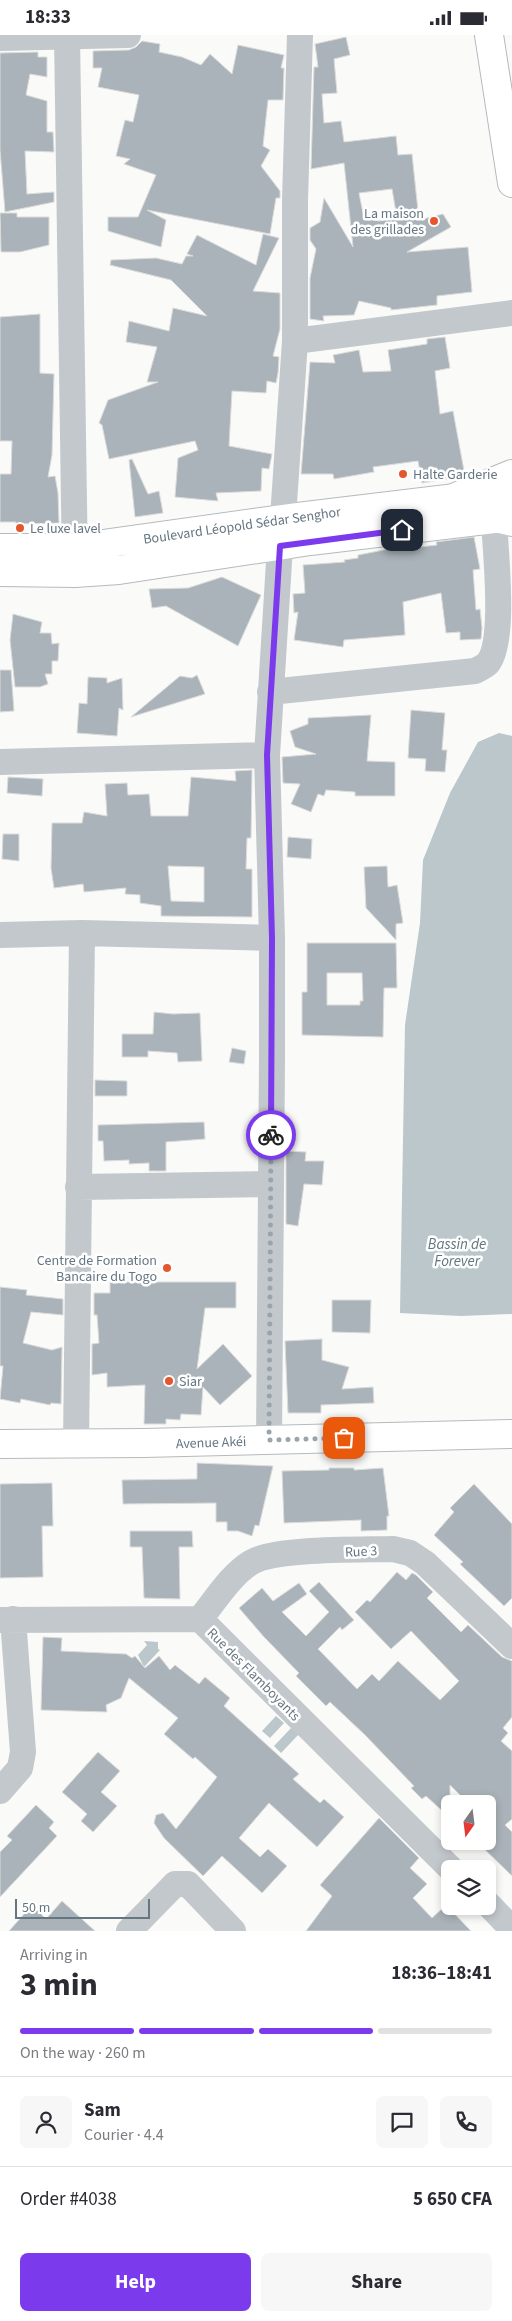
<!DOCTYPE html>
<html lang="en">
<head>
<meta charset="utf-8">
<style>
  body { margin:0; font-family:"Source Sans 3",sans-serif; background:#f7f7f7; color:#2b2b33; height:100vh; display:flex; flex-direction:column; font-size:19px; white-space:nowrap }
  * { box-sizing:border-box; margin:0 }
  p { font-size:16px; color:#7c7c81 }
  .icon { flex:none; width:28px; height:28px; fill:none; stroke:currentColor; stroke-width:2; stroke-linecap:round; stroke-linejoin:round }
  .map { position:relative; height:1896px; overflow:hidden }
  .drawer { display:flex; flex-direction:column; background:#fff; flex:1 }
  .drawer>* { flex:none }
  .needle { width:32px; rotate:194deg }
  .controls { position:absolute; left:441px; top:1760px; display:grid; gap:10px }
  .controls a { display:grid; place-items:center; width:55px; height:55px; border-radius:8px; background:#fff; box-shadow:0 2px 8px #0003; font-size:25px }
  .scale { position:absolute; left:15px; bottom:12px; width:135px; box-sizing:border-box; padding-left:5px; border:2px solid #657683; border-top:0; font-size:14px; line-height:18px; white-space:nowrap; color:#657683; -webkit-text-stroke:4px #fff; paint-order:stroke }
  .pin { position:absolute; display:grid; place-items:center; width:42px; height:42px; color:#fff; margin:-21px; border-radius:10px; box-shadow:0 2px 8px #0006 }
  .courier { position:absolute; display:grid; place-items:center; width:50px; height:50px; margin:-25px; border:4px solid #7c3aed; border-radius:50%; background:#fff; color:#222; box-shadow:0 1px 6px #0007 }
  .summary em { font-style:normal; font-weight:700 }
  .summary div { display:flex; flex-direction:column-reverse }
  .summary { display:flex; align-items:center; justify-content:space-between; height:85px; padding:0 20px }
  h1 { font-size:32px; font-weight:700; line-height:38px }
  .bar { display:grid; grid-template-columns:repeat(4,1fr); gap:8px 5px; align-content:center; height:60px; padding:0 20px }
  .bar i { height:6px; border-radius:4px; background:#e1e1e2 }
  .bar .current { background:#7c3aed }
  .bar p { grid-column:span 4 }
  .line { display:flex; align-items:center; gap:12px; padding:0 20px; border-top:1px solid #e1e1e2 }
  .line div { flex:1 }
  .round { display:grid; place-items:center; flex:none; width:52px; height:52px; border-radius:8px; background:#f7f7f7 }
  .action { display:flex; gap:10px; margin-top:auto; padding:10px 20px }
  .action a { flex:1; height:58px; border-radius:8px; background:#7c3aed; color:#fff; font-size:20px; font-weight:700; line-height:58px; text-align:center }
  .action a+a { background:#f7f7f7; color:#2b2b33 }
  .status { display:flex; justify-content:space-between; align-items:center; height:35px; padding:0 25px; background:#fff; direction:ltr }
  .status svg { height:14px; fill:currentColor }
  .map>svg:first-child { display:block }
  .water { fill:#bbc7cb }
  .building { fill:#aab3b9; stroke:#dcdcda; fill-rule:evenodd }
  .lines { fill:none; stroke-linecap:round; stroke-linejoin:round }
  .major-casing { stroke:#b5babe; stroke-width:30 }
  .highway-casing { stroke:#b4b9bd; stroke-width:30 }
  .minor { stroke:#c3c8cc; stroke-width:26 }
  .major { stroke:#fff; stroke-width:28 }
  .highway { stroke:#fff; stroke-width:28 }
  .done { stroke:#99a4ac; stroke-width:5; stroke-dasharray:0 9 }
  .route { stroke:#7c3aed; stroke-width:6 }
  .poi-dot { fill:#e4572e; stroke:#fff; stroke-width:2 }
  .labels { text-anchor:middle; stroke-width:5; stroke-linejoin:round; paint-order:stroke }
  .poi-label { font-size:14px; fill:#657683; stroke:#fff; text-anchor:start }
  .street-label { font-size:14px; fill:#657683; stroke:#fff }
  .water-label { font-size:15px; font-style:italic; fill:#60757c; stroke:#fff }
</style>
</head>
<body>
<div class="status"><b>18:33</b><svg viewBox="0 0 49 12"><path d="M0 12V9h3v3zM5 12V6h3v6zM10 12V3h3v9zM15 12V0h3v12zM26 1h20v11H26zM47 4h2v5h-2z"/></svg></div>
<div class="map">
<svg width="512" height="1896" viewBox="0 0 512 1896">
  <rect width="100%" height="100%" fill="#fafaf8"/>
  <path class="water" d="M499 698 512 701V1279L461 1281 400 1278 405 990 420 888 423 825 450 758 478 707Z
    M144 1606 158 1607V1614L160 1615 144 1632 138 1620 147 1610Z
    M276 1681 284 1688 270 1703 262 1696Z
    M291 1693 299 1699 281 1718 274 1711Z"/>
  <path class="building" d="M346 2 350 20 334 24 337 58 322 59 324 88 341 86 344 107 396 101 398 120 412 119 419 185 443 179 451 192 407 217 468 212 472 257 437 261V270L391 275V273L359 266 354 280 323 281 324 286 310 284V243L316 214 310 205V193L320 187 324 163 353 212 344 128 311 134 314 32H318L315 9ZM392 154 397 183 379 186 364 183 359 158Z
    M142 6 160 9 159 17 182 22 201 30 210 19 232 39 238 10 284 20 281 33H284L283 65H268L263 111 270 115 261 131 280 156V163H276L270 199 147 175 166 185 161 212 108 196V182H138L156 140 124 129 130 124 116 121 125 85 133 87 139 60 98 52 102 33H93V16L129 15 136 12Z
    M38 17V22H47V42L30 39 26 60 47 66V97H53L54 117 25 116 27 159 54 157V167L5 177 0 115V18Z
    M0 178H17V182H49V210L20 217H1Z
    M263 199 279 203 253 256 280 258V294L273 321 279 322 278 338 276 348 267 346 266 358 232 356 229 411 272 419 269 434 262 433 261 456 216 458 218 466 175 462 178 423 198 415 195 406 109 424 102 390 99 388 108 365 158 347H147L157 312 126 307 129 286 169 296 173 273 207 281 171 245 110 230 111 225 156 223 182 229 186 221H193L187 219 197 200 256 230Z
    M40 279V338L54 339 52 420 48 442 55 441 58 458 59 488 16 489V487H0V439H11L12 406H0V282Z
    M445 302 450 333 435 336 440 379 453 376 465 441 422 448 418 426 373 432 374 437 334 444 333 439H301L310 327 335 328 333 320 359 315 363 337 391 336 388 315 427 309V304Z
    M132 424 148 459 159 456 163 478 135 482 129 425Z
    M474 502 480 534 473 535 476 575 480 574 482 593 481 604 460 605V597L446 598 441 558 403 567 405 600 344 605 343 612 294 605 298 577 294 578 293 559 305 558 303 530 345 527 344 525 358 523V520L394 513V515L437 510 436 507Z
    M222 542 261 560 238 611 166 571 152 573 149 554 188 553Z
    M13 579 42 587 40 598H51L52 609 59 608 58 626H52V639H45L48 649 40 652H15L10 605Z
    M0 635H11L14 676 0 677Z
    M197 640 205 659 131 682 180 641 192 643Z
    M88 642 107 643V648L122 643 123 675 119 673 117 701 77 698 79 668 87 669Z
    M411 675 445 678 442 715H447L445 737 425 736 426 724 408 723Z
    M371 680 367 726 395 727V761H355V757L326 755 324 761 318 759 311 777 291 769 300 749 283 748 282 722 316 719 295 712 290 696 308 689V683Z
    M252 735 251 803H247L246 834H252V882L161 881V871L140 868V860L125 859 126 853 84 857 83 849 54 853 51 833 52 788H82L84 777 107 781 105 749 127 748 128 760 149 759 151 781H188L191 742 236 746 235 736ZM168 831 204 832V867L171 866Z
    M8 742 43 744 42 761 7 758Z
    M3 799H19V826L2 824Z
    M288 802 312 804 311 824 287 822Z
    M387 831 388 852 397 850 403 888 396 889V905L366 873 364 832Z
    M307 908H396L397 953H384L383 1002 302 1000V957H307ZM327 938H362L363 966H360V970H327Z
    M154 977 173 979 200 978 202 1026 178 1027 177 1018 148 1016V1022H122V999H153Z
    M232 1013 246 1016 244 1029 229 1027Z
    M95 1045 127 1046V1061H95Z
    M204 1087 205 1104 166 1107V1136H149V1128L129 1129V1125L104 1126 103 1106H98V1090Z
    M286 1116 306 1117 305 1126H324L322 1150 304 1149 298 1191 286 1189Z
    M110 1247H236V1273H205L197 1334 223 1309 252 1341 220 1370 203 1352 201 1380 181 1379 180 1385 166 1384V1389H144L145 1350 107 1352V1338L92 1340V1309L99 1308 97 1280H94V1258H110Z
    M0 1252 27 1255 26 1260 63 1264V1280L31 1277 23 1308 52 1315 62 1312 61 1369 51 1368 50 1370 21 1364 20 1368 0 1364 3 1331H0Z
    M332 1265H371L370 1298 332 1297Z
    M322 1304V1325L349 1332 342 1354 373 1352 374 1368 321 1370V1378H288L285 1306Z
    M197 1428 273 1431 259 1491 255 1490 252 1501 238 1496H227V1487H216V1468L123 1469 122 1445 197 1444Z
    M329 1433H354V1435L383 1433 389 1481H387V1495L361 1496V1485L284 1488 282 1436 329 1435Z
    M52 1448 53 1491H42L43 1542 0 1543V1449Z
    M474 1449 512 1489V1563L504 1571 460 1529 463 1527 434 1500 454 1477 450 1473Z
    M130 1496H192L193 1512H179L180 1564 144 1563 142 1512H130Z
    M397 1537 406 1545 412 1538 416 1540 433 1557 427 1563 461 1597 468 1590 502 1622 512 1626V1682L503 1693 508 1698 501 1706 512 1716V1784L505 1790 512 1797V1841L476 1806H488V1769H469L450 1750V1783L426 1761 422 1764 411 1753 414 1751 365 1700 330 1667 326 1671 296 1641 299 1638 264 1602 239 1573 262 1553 273 1566 299 1548 307 1559 282 1577 306 1601 329 1577 309 1556 319 1547 354 1585 342 1595 340 1592 318 1614 357 1654 372 1639 379 1646 398 1626 440 1665 459 1646 411 1596 391 1614 355 1577 367 1565 370 1567Z
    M43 1602 62 1603 61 1616 126 1619 132 1623 135 1621 145 1633 159 1621 170 1635 175 1630 199 1649 205 1642 230 1663 224 1671 299 1739 293 1744 320 1768 324 1764 344 1782 317 1812 269 1768 239 1803 260 1822 268 1814 287 1831 262 1858 222 1821 203 1841 164 1803 154 1788 156 1780 163 1778 176 1794 217 1742 195 1722 193 1724 164 1699 178 1683 129 1643 121 1663 106 1670 107 1677 41 1675Z
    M98 1717 120 1736 101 1757 117 1771 93 1797 81 1786 87 1779 62 1757Z
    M36 1770 54 1787 49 1793 57 1801 0 1862V1817L12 1805 7 1801Z
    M379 1783 419 1823 410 1833 427 1849 413 1863 432 1883 446 1870 471 1896H306L332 1861 320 1850Z
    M62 1866 95 1896H9L32 1870 46 1884Z"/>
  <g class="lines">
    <defs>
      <path id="major" d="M0 513H74L304 481 512 456
        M0 537 75 538 119 535 310 506 494 484H512
        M0 1409 144 1408 512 1399"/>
      <path id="highway" d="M489 0 512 148
        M458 461 512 439
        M500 484 512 487"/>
    </defs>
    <use href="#major" class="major-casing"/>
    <use href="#highway" class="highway-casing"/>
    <path class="minor" d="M67 0 75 535
      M0 3 128 0
      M295 306 512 278
      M283 483 295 306V165L300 0
      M270 657 475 636C479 634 485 631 488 628 506 605 495 515 494 484
      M0 727 267 720
      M0 900 82 898 272 903
      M78 1152 270 1149
      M269 1405 272 1025V903L267 720 280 511
      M76 1409 82 898
      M200 1584C215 1566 231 1539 252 1527 275 1513 362 1515 393 1514L410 1518 425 1528 512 1611
      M0 1585 200 1584 451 1834
      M0 1756 20 1733 23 1717 13 1584
      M488 1869 512 1894
      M129 1896 175 1849H188L233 1896"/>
    <use href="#major" class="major"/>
    <use href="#highway" class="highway"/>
  </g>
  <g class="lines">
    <path class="done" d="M271 1100 269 1405 344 1403"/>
    <path class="route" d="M271 1100 272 903 267 720 280 511 402 495"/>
  </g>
  <g class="poi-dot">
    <circle cx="434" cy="186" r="5"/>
    <circle cx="403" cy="439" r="5"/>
    <circle cx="20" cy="493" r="5"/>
    <circle cx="167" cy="1233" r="5"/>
    <circle cx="169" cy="1346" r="5"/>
  </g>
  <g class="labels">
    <g class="poi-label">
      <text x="424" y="183" text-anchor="end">La maison<tspan x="424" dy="16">des grillades</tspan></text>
      <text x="413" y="444">Halte Garderie</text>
      <text x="30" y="498">Le luxe lavel</text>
      <text x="157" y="1230" text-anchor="end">Centre de Formation<tspan x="157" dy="16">Bancaire du Togo</tspan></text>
      <text x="179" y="1351">Siar</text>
    </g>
    <g class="street-label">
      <text transform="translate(242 490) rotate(-8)" y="5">Boulevard Léopold Sédar Senghor</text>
      <text transform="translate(211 1407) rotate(-2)" y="5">Avenue Akéi</text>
      <text transform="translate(361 1516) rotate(-3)" y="5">Rue 3</text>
      <text transform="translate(254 1639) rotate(45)" y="5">Rue des Flamboyants</text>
    </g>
    <g class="water-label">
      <text x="457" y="1214">Bassin de<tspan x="457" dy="17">Forever</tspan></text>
    </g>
  </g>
</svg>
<div class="controls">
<a><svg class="needle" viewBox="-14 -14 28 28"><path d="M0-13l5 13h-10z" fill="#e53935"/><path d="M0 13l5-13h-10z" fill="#7c7c81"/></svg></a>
<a><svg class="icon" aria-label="layers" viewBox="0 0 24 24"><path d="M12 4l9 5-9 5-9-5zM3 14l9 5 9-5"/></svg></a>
</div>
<div class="scale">50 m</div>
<div class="pin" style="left:344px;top:1403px;background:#ea580c"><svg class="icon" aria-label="bag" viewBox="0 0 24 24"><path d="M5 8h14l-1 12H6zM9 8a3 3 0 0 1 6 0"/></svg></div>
<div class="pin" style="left:402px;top:495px;background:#1f2937"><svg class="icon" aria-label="home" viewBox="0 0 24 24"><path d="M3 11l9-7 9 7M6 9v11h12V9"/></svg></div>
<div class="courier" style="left:271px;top:1100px"><svg class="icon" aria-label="bike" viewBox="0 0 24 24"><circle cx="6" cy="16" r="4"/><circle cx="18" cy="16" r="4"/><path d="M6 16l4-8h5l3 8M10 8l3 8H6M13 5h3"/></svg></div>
</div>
<section class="drawer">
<div class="summary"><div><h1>3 min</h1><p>Arriving in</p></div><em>18:36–18:41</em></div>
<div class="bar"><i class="current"></i><i class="current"></i><i class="current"></i><i></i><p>On the way · 260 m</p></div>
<div class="line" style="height:90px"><a class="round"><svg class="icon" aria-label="person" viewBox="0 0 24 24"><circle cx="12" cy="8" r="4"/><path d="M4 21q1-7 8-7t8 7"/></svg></a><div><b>Sam</b><p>Courier · 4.4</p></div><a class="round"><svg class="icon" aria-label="chat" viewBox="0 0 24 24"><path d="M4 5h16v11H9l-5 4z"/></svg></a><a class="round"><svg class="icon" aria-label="phone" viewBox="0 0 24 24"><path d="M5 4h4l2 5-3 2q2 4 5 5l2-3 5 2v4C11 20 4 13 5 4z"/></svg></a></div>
<div class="line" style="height:65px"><div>Order #4038</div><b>5 650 CFA</b></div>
<div class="action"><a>Help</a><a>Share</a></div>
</section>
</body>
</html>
